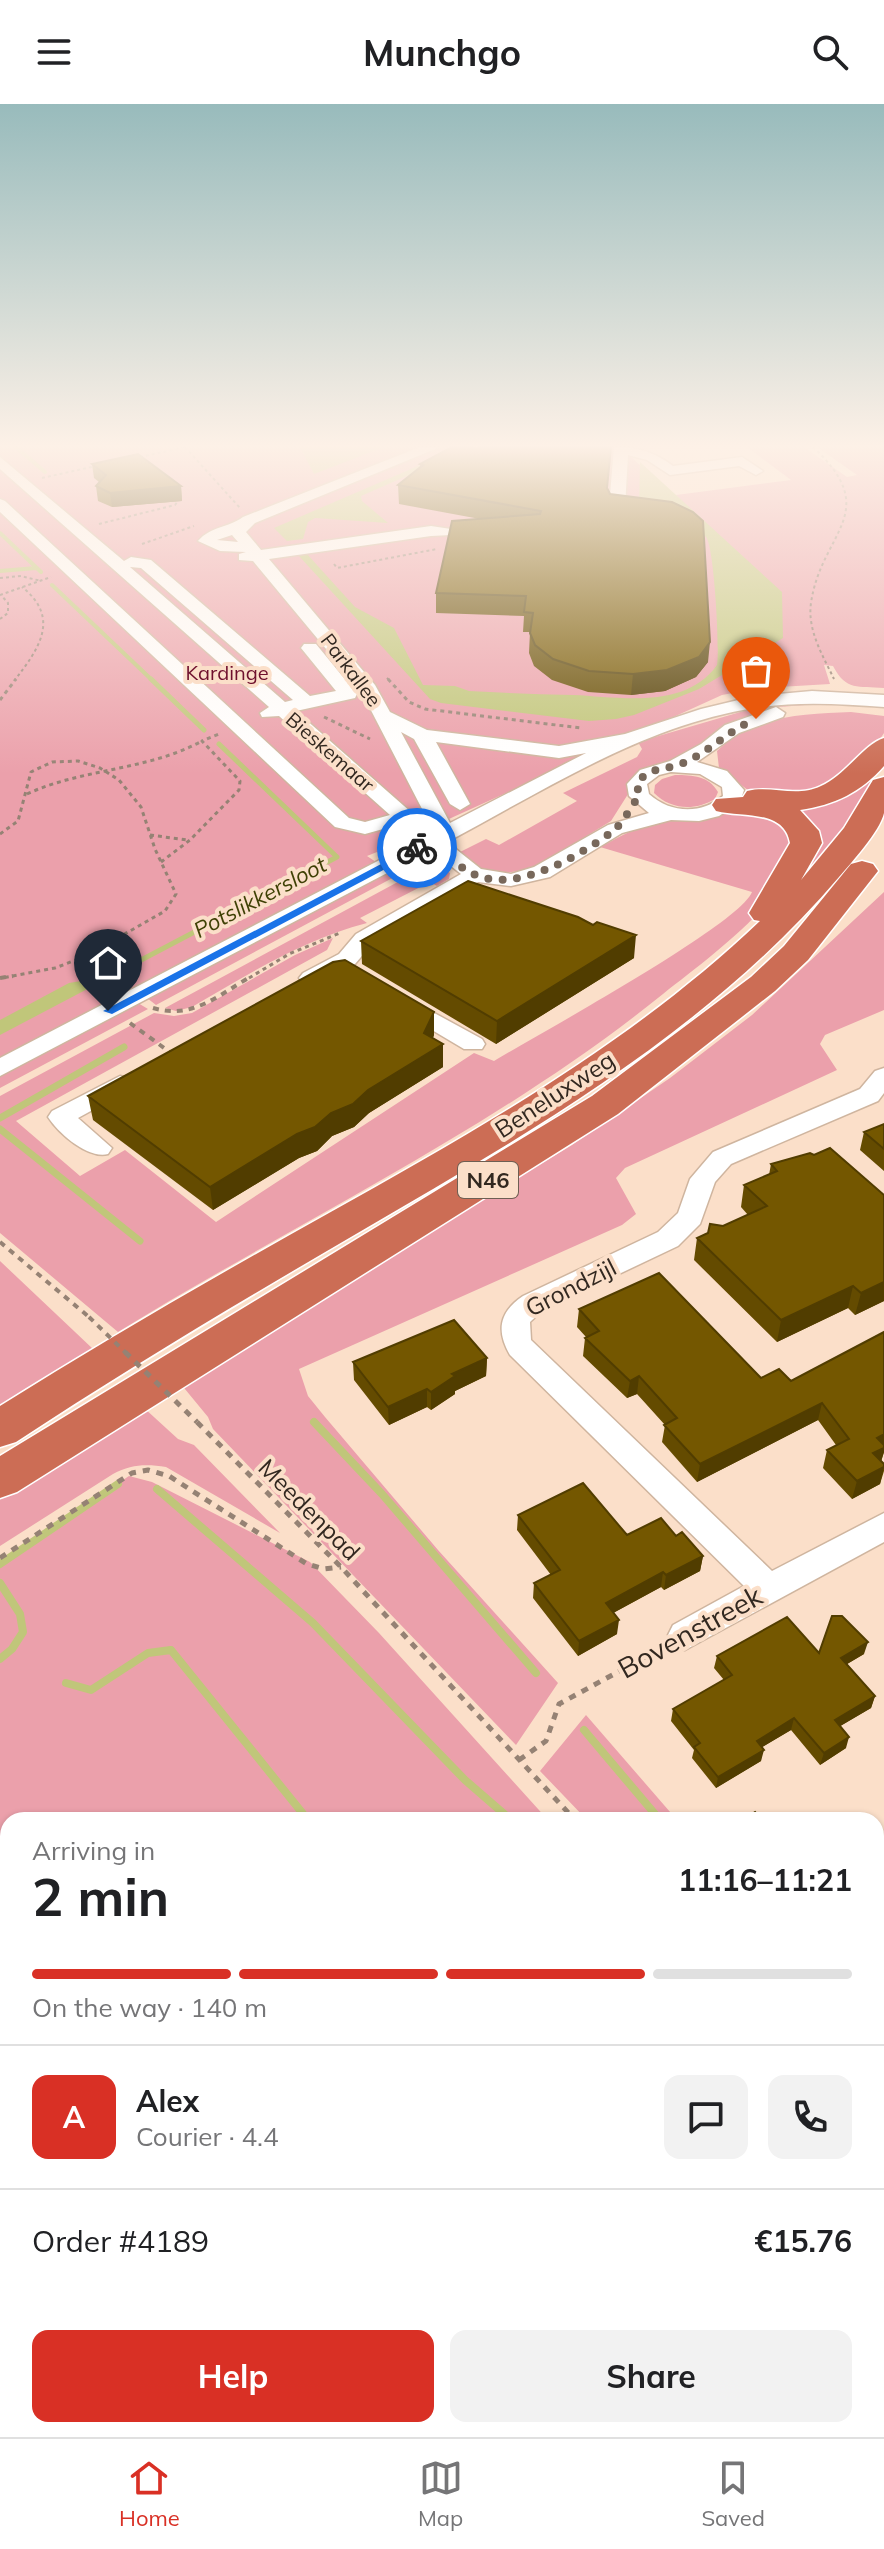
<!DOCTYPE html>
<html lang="en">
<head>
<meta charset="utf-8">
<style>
  body { margin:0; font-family:Mulish,sans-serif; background:#f2f2f2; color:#202124; height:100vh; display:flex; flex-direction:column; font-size:30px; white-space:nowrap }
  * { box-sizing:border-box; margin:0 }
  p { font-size:26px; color:#757577 }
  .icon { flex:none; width:44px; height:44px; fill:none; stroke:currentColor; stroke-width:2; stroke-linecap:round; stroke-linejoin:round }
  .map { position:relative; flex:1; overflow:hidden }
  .panel { position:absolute; left:0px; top:1708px; width:884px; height:626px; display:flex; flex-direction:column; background:#fff; border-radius:24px 24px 0 0; box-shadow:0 2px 6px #0004 }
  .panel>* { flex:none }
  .pin { position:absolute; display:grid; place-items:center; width:68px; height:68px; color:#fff; margin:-82px -34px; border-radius:50% 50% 50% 0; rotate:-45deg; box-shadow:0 0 8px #0007 }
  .pin .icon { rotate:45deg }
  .courier { position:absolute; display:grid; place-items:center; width:80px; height:80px; margin:-40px; border:6px solid #1a73e8; border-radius:50%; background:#fff; color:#222; box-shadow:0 2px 10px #0007 }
  .head em { font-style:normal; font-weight:700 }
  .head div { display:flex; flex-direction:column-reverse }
  .head { display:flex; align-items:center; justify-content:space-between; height:136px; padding:0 32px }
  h1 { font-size:52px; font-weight:700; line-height:60px }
  .bar { display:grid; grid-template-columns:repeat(4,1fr); gap:12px 8px; align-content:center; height:96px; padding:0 32px }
  .bar i { height:10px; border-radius:6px; background:#e0e0e0 }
  .bar .on { background:#d93025 }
  .bar p { grid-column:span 4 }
  .line { display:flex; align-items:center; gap:20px; padding:0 32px; border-top:2px solid #e0e0e0 }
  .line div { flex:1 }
  .round { display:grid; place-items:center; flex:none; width:84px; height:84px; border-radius:16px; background:#f2f2f2 }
  .button { display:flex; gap:16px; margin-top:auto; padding:16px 32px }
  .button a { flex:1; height:92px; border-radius:16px; background:#d93025; color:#fff; font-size:32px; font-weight:700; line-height:92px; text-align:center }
  .button a+a { background:#f2f2f2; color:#202124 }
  header { display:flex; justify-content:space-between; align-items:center; height:104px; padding:0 32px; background:#fff; font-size:36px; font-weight:700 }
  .dock { display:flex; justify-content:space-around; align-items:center; height:112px; border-top:2px solid #e0e0e0; background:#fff; font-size:22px; color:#757577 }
  .dock a { display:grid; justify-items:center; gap:4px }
  .dock .on { color:#d93025 }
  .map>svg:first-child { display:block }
  .green { fill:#eba0ab }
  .water { fill:#c0c67a }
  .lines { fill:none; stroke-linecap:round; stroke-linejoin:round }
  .stream-far4 { stroke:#c0c67a; stroke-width:4 }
  .stream-far3 { stroke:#c0c67a; stroke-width:5 }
  .stream-far2 { stroke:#c0c67a; stroke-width:7 }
  .stream-far1 { stroke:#c0c67a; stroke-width:8 }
  .stream { stroke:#c0c67a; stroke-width:11 }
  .minor-casing { stroke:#cfb59f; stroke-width:3 }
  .highway-casing { stroke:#fff; stroke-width:3 }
  .path-far3 { stroke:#958274; stroke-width:2; stroke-dasharray:3 3; stroke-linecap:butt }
  .path-far2 { stroke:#958274; stroke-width:3; stroke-dasharray:4 4; stroke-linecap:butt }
  .path-far1 { stroke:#958274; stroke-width:4; stroke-dasharray:6 6; stroke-linecap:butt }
  .path { stroke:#958274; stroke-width:5; stroke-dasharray:7 7; stroke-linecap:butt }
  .minor { fill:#fff; fill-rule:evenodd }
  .highway { fill:#cc6d55; fill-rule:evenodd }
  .path-bridge-far1 { stroke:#958274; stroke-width:4; stroke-dasharray:6 6; stroke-linecap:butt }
  .path-bridge { stroke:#958274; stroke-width:5; stroke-dasharray:7 7; stroke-linecap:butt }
  .wall { fill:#644b00 }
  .shaded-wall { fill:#513d00 }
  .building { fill:#745700; stroke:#513d00; stroke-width:2 }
  .route { fill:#1a73e8 }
  .done { stroke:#78685b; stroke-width:8; stroke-dasharray:0 14.4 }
  .labels { text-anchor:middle; stroke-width:8; stroke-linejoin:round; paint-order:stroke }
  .far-street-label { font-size:20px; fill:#322820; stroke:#fbdfc9 }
  .far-park-label { font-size:20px; fill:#6f102d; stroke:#fbdfc9 }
  .far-water-label { font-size:22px; font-style:italic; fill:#3f4105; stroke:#fbdfc9 }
  .shield { fill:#fbdfc9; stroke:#6e5f53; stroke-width:2 }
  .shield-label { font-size:22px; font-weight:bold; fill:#322820 }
  .street-label { font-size:24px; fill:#322820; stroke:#fbdfc9 }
  .near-street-label { font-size:28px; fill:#322820; stroke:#fbdfc9 }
</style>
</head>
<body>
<header><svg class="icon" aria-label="menu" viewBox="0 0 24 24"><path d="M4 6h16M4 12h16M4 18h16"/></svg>Munchgo<svg class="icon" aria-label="search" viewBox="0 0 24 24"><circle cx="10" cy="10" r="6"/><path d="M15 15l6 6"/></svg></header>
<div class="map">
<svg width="884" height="2333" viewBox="0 0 884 2333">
  <rect width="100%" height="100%" fill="#fbdfc9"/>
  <path class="green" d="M0 343H620L678 396 680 395 676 391 791 376 747 343H804L847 373 857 371 817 343H884V584C858 582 846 587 833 562L824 561 830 580 760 584 722 591 407 734 411 740 386 753 377 748 367 752 376 758 0 957Z
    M831 599 779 603 745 613 722 624 691 648 630 687 611 717 533 765 498 770 472 763 460 748 486 735 499 741 577 697 563 689 637 653 642 645 638 638 754 604Z
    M851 608 884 612V629L870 650 821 688 749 687 719 664 717 647C753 611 803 610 851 608Z
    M883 659 846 723 788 792 812 747 781 699Z
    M675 671C693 671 709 672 718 688L715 695C695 707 671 706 654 689L655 681 662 675Z
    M734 706 761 707 798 733C790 752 783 778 771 794 746 827 696 864 663 890 496 1025 300 1116 118 1228L0 1129V992L154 909 174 912 192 909 295 851 333 834 327 846 16 1017 80 1072 125 1046 216 1118 474 949 494 957C537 931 739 821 752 788L600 743C620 733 641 720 664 715 687 710 710 712 734 706Z
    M431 760 436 764 441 762 450 769 449 775 437 782 430 778 360 814 367 819C302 836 249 870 192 903L176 907 165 904Z
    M388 766 398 771 156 901 147 894Z
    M884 788V906L825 931 820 940 837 966 625 1064 616 1074 636 1110 622 1121 299 1265 308 1292 325 1313 438 1446 558 1579 516 1641 213 1325 208 1313 180 1279 572 1041 670 974 752 911Z
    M138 899 148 905 0 984V972Z
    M0 1157 93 1245 0 1301Z
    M143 1303 178 1335 194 1341 280 1429 166 1363C147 1360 131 1360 113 1370L0 1442V1393Z
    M129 1372 152 1378 310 1458 379 1529 548 1716H8V1836L0 1823V1458Z
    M586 1611 677 1716H587L540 1667Z
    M884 1972V2333H571L569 2326H876V1980Z
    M8 2046V2326H496L490 2333H0V2054Z"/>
  <path class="water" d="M300 343H384L314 370Z
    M462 343H473L361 392 362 397 388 419 315 414 308 418 303 435 287 437 274 424Z
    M640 358 782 488 783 534 699 585 634 611 616 615 589 617 441 599 430 595 299 452 307 450 355 503 394 524 423 581 455 582 469 587C503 589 538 590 573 591 620 593 685 606 717 561 720 545 714 441 706 433 691 416 659 411 639 403Z
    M81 877 95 881 0 931V916L69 879Z"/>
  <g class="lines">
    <path class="stream-far4" d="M16 343 45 368
      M0 429 41 468
      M0 467 36 464
      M52 481 153 577"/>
    <path class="stream-far3" d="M151 575 204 626
      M124 865 337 753 219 640"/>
    <path class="stream-far2" d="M0 1014 124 943
      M0 1025 140 1137"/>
    <path class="stream-far1" d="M314 1318 382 1390 536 1569
      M157 1385 313 1519 465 1676 511 1716
      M0 1460 118 1380
      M0 1479 20 1510 23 1528 12 1545 0 1555
      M66 1579 91 1586 148 1549 171 1546 308 1716
      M584 1626 660 1716"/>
    <path class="stream" d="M876 2020 884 2011
      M167 2326 172 2333
      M648 2326 653 2333
      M465 2333 472 2326"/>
    <defs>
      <path id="minor" d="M420 343H440L255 419 246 428 261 446 431 422 451 425V431L431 432 269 455 375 581 390 608 427 626 559 642 625 630 701 605 755 592 812 587 884 591V603C841 600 798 597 755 604 644 621 545 686 447 738L481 765 511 770 534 763 608 721 649 709 629 692 627 680 640 666 670 657 701 640 725 621 776 603 785 609 783 613 739 629 697 658 727 667 744 686 740 698 719 712 699 717 671 716 622 729 550 773 511 782 478 778 372 840 355 860 319 879H303L299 874 303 869 339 850 356 830 461 770 431 746 0 972V954L418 736 410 727 413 723 420 721 434 728 361 587 253 457 239 456V450L246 448 220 447 198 437C211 422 228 424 243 413ZM232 431 238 438 217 436ZM401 628 414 635 450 700 460 706 470 700 436 638 559 654 586 649 450 719ZM671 668 700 670 722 683 723 692C701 711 670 709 649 690L647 680 659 671Z
        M614 343C637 343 655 348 673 362L742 353 763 367 756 371 739 362 670 371 647 356 628 351 625 403 617 408 609 403Z
        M0 353 124 457 131 453 151 456 310 592 336 587 301 544 304 540H316L357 590 355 594 296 607 412 709 415 713 412 717 365 730 335 723 0 408V395L5 397 349 714 365 718 390 711 279 612 262 613 260 609 269 603 0 365ZM130 463 141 464 293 596 285 598Z
        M403 892 482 935 485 940 482 945H464L395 904 391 899 395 894Z
        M884 964V989L878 997 731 1060 715 1078 700 1120 678 1142 543 1206 530 1218 531 1236 772 1467 884 1409V1438L685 1546 673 1541 668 1531 673 1521 744 1482 510 1251C496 1227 499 1208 523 1192L658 1128 678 1109 690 1075 713 1048 860 985 875 967Z
        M120 972 129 974 132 980 129 986 78 1014 112 1044 108 1050C88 1055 59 1030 48 1013L52 1007Z
        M884 1928V1971L876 1975V1931Z
        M501 2326H552L549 2333H498Z"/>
      <path id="highway" d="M884 634V662C861 688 835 701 800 706L819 727 822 739 801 776 844 724 873 676 884 673C884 684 884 698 884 709 880 727 851 759 839 773 708 927 528 1030 356 1130 241 1197 127 1265 16 1338L0 1343V1302C108 1234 218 1171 329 1109 481 1024 633 938 760 817L754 816 749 809 790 739C784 705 743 714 716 707L712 701 716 695 743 693 747 687C772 681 796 694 821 682 845 672 865 639 884 634Z
        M862 757 873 760 878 767 808 856 775 887 618 1010 17 1388 0 1394V1352L592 992 751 873 784 842 851 760Z"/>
    </defs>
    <use href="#minor" class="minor-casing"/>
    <use href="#highway" class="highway-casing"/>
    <path class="path-far3" d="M185 343 240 404
      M813 343C884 409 821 428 811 499 807 526 823 552 834 575
      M140 353 186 343
      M42 374 96 362
      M99 420 175 401 178 397
      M142 440 194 422
      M334 460 337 464 437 445
      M0 474 21 472 41 477
      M0 491 51 473
      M0 515 8 509V499L1 491
      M387 574 390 577
      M14 577C39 545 61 514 22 483"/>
    <path class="path-far2" d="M388 575 409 598 425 605 581 624
      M0 596 16 575
      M324 613 370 635
      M27 690C83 664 147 667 202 637
      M0 730 18 717 31 668 52 658 78 657 100 664 119 676 141 703 155 745 176 790 165 807 86 852 55 864 2 874
      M150 731 187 736
      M161 758 190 736 239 686 240 677 202 637 219 630
      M86 852 94 864 116 874
      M100 869 107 874
      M249 874 289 850 340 829"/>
    <path class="path-far1" d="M104 872 116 880
      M115 872 117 878
      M0 874 13 872
      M153 904C193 916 218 891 252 872
      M130 919 171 949
      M0 1138 89 1213"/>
    <path class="path" d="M197 1318 341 1463 575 1716
      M0 1454 132 1369 148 1366 169 1372 307 1460 324 1465 341 1463
      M519 1656 546 1637 559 1600 662 1544"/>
    <use href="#minor" class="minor"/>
    <use href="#highway" class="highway"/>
    <path class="path-bridge-far1" d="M89 1213 127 1250"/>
    <path class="path-bridge" d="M125 1248 197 1318"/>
  </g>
  <path class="wall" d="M92 360 181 382 182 397 112 403 98 397 96 382 99 378 94 374Z
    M420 360 608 385 708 558 696 573 665 587 631 591 588 588 552 576 534 562 529 549 530 528H523L524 512 436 509V489L480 415 399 400 398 381 420 364Z
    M361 837 634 854 496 940 362 860Z
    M434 931 433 934 443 963 369 1009 354 1023 332 1032 317 1047 299 1054 213 1106 93 1016 88 992Z
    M884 1020V1067L860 1046 864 1028Z
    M771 1060 884 1197 855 1211 848 1204 777 1238 694 1156 697 1134 748 1111 741 1103 744 1081 769 1071Z
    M579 1205 761 1274 791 1277 884 1228V1348L881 1358 884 1360V1367L880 1380 852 1395 823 1364 827 1346 836 1341 818 1316 697 1378 662 1338 665 1321 637 1290 627 1294 583 1252 585 1234 586 1233 577 1223Z
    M487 1254 486 1272 455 1287V1290L431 1306 427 1303 389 1321 354 1276 353 1258Z
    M518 1411 627 1431 676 1432 703 1452 700 1467 664 1486 661 1483 613 1509 617 1530 578 1552 533 1494 534 1479 551 1471 517 1426Z
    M819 1549 864 1550 847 1560 875 1592 871 1604 840 1622 846 1644 820 1661 791 1626 762 1643 761 1657 716 1684 692 1654 694 1646 671 1617 673 1605 724 1576 714 1564 717 1552Z"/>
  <path class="shaded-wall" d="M181 382 182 397 112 403 110 389Z
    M710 538 708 558 696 573 665 587 631 591 633 570Z
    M636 831 634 854 496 940 497 917Z
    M434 908V931L425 951 443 940V963L369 1009 354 1023 332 1032 317 1047 299 1054 213 1106 210 1083 297 1030 424 929Z
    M884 1178V1197L855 1211 861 1189Z
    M853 1182 848 1204 777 1238 781 1216Z
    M487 1254 486 1272 455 1287V1290L431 1306V1288L452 1270Z
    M639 1272 637 1290 627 1294 630 1277Z
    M427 1285V1303L389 1321 388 1303Z
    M822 1299 818 1316 697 1378 700 1360Z
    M884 1330V1348L880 1360 868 1367 877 1334Z
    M884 1363 880 1380 852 1395 857 1377Z
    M703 1452 700 1467 664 1486 666 1471Z
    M663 1468 661 1483 604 1514 606 1499Z
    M619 1516 617 1530 578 1552 579 1537Z
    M868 1538 864 1550 837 1566 841 1554Z
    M875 1592 871 1604 832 1627 835 1616Z
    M794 1614 791 1626 754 1648 757 1637Z
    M849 1633 846 1644 820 1661 824 1649Z
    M764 1646 761 1657 716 1684 718 1673Z"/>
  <path class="building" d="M452 343H471L477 345 478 343H611L607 384 610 390 672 398 693 408 703 417 710 538 699 553 667 566 633 570 589 567 553 555 535 541 530 529 533 509 524 508 526 492 436 489 452 417 540 410 541 407 398 381 423 361 420 360Z
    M138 350 181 382 110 389 96 382 106 371 92 360Z
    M468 777 578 813 593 821 597 818 636 831 497 917 361 837Z
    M345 856 434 908 424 929 443 940 368 986 353 1000 331 1009 315 1023 297 1030 210 1083 88 992 333 858Z
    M884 1020V1045L864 1028Z
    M830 1044 884 1091V1178L861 1189 853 1182 781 1216 697 1134 708 1129 710 1120 723 1122 767 1102 744 1081 777 1067 771 1060 810 1049 814 1051Z
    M659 1169 761 1274 779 1265 791 1277 884 1228V1330L877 1334 884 1341V1344L873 1349 884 1360V1363L857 1377 827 1346 849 1335 822 1299 700 1360 664 1321 677 1314 639 1272 630 1277 585 1234 599 1227 579 1205Z
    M454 1216 487 1254 452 1270 455 1272 431 1288 427 1285 388 1303 353 1258Z
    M583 1379 627 1431 661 1414 676 1432 682 1428 703 1452 666 1471 663 1468 606 1499 619 1516 579 1537 534 1479 560 1466 518 1411Z
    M832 1512H842L868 1538 841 1554 875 1592 835 1616 849 1633 824 1649 794 1614 757 1637 764 1646 718 1673 694 1643 700 1639 673 1605 732 1571 717 1552 787 1513 819 1549Z
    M755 1708 762 1716H743Z"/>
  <linearGradient id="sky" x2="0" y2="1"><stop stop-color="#98bbbc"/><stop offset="0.51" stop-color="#fdf1e7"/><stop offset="1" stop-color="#fdf1e7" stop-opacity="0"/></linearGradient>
  <rect width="884" height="670" fill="url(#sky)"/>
  <path class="route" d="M417 741 421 746 112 910 103 907Z"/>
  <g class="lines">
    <path class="done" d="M417 744 431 736C446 749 461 767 481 773 521 786 581 751 613 727 623 719 631 703 639 692L637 680C647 663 665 666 681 660 709 649 728 626 756 615"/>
  </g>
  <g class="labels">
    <g class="far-street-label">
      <text transform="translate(351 566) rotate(53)" y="7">Parkallee</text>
      <text transform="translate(330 648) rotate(41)" y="7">Bieskemaar</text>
    </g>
    <g class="far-park-label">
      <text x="227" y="576">Kardinge</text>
    </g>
    <g class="far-water-label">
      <text transform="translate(260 793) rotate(-28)" y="8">Potslikkersloot</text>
    </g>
    <rect class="shield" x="458" y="1058" width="60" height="36" rx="6"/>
    <g class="shield-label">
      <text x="488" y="1084">N46</text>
    </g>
    <g class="street-label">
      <text transform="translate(555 991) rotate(-33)" y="8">Beneluxweg</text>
      <text transform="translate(571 1184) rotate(-27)" y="8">Grondzijl</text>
      <text transform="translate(309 1406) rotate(45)" y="8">Meedenpad</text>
    </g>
    <g class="near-street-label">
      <text transform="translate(690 1528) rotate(-29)" y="10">Bovenstreek</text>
    </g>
  </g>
</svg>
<div class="pin" style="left:756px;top:615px;background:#ea580c"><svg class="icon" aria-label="bag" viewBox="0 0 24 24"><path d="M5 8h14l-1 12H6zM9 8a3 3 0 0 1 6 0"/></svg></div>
<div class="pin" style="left:108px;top:907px;background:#1f2937"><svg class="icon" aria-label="home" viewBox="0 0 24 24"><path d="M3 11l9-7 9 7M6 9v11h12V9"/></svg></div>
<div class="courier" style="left:417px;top:744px"><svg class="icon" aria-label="bike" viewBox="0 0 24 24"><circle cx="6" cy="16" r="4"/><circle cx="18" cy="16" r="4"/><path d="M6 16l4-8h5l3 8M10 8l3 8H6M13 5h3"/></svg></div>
<section class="panel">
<div class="head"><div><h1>2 min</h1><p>Arriving in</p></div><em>11:16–11:21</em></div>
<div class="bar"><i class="on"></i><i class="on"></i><i class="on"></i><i></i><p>On the way · 140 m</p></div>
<div class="line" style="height:144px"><b class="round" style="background:#d93025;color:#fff">A</b><div><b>Alex</b><p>Courier · 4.4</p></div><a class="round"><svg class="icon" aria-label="chat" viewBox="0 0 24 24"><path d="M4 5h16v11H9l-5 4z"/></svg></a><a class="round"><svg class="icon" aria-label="phone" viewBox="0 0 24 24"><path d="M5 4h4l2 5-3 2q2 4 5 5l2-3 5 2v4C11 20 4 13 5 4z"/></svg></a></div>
<div class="line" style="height:104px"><div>Order #4189</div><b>€15.76</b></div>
<div class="button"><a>Help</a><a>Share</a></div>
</section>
</div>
<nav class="dock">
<a class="on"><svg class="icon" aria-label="home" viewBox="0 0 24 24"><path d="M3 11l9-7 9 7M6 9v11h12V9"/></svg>Home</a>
<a><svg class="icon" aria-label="map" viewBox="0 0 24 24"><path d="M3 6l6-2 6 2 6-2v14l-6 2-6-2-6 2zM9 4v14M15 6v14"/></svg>Map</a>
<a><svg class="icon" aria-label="saved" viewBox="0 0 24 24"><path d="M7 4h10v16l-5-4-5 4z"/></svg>Saved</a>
</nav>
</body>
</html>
